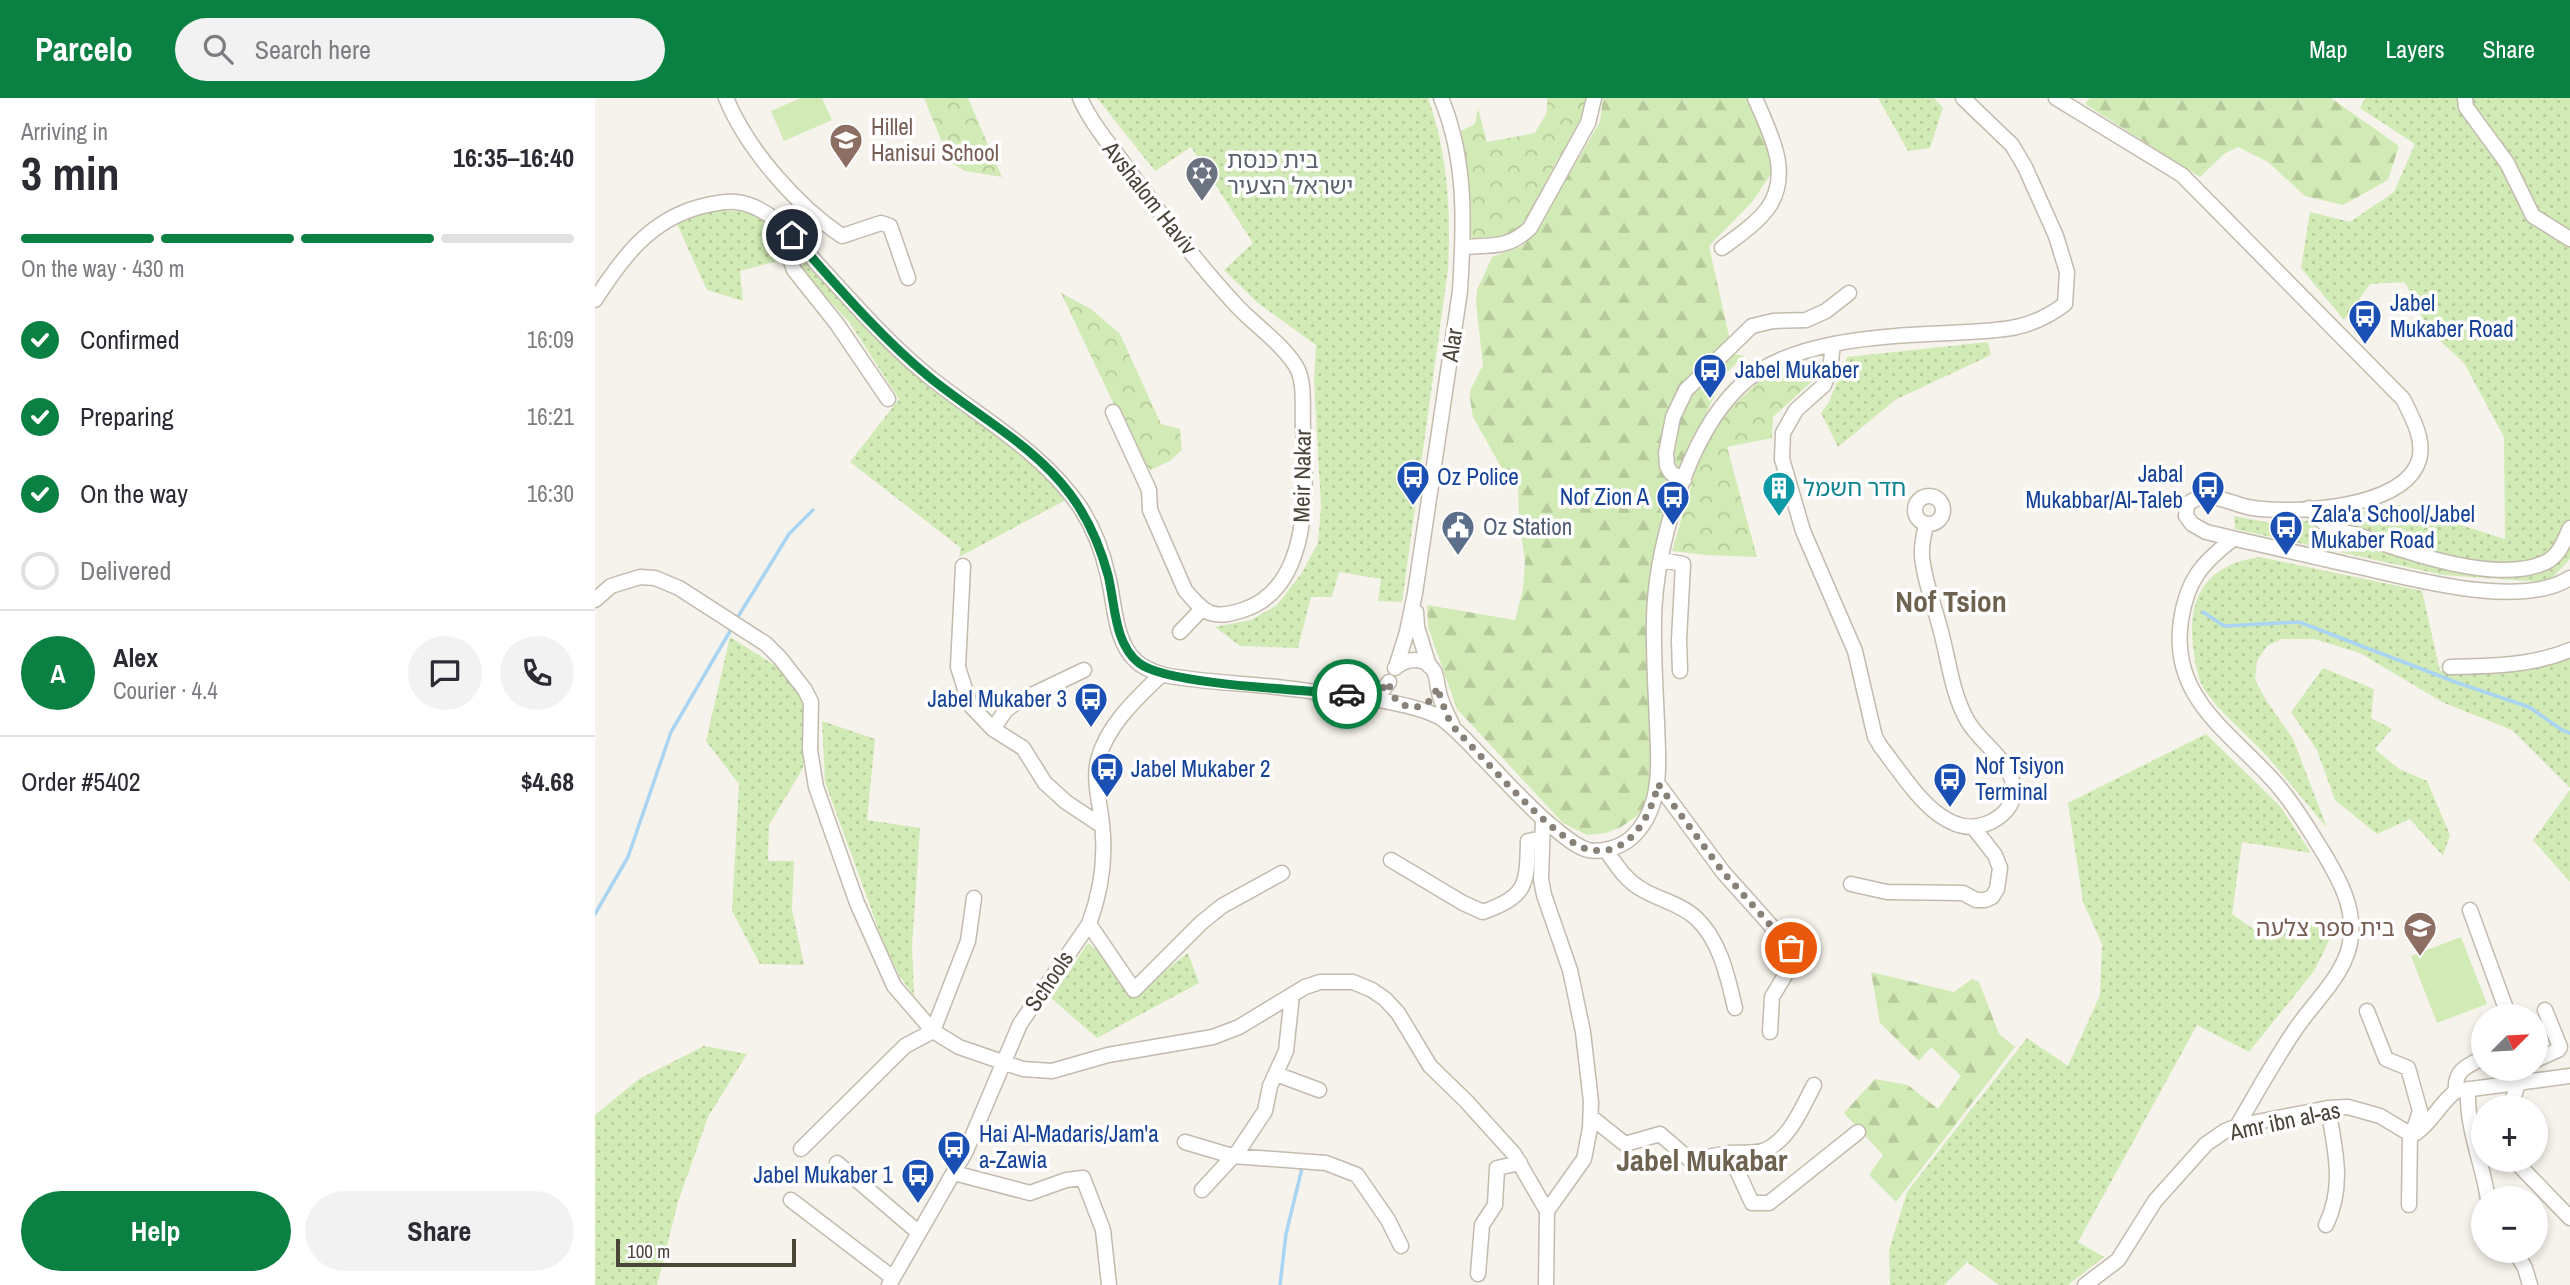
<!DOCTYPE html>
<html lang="en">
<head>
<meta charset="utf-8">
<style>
  body { margin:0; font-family:"Archivo Narrow","Noto Sans Hebrew",sans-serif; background:#f2f2f3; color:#2b2b33; height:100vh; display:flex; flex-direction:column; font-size:26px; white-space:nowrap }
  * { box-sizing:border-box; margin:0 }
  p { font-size:23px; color:#7c7c81 }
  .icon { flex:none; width:38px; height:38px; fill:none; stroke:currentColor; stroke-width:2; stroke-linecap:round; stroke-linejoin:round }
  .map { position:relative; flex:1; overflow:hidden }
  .details { display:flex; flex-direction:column; background:#fff; width:595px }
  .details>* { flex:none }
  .needle { width:46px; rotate:66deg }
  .fabs { position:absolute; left:1876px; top:906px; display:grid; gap:14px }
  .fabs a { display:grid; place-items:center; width:77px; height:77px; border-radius:50%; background:#fff; box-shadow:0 4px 10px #0003; font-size:35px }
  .scale { position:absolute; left:21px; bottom:18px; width:180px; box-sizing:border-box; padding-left:7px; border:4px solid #4b4439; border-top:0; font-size:19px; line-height:24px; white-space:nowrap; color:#4b4439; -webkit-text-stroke:5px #fff; paint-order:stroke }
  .pin { position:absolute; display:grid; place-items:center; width:60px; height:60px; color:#fff; margin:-30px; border:4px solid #fff; border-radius:50%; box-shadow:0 2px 7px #0007 }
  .courier { position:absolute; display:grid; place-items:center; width:70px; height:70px; margin:-35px; border:5px solid #0b8043; border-radius:50%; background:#fff; color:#222; box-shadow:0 2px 9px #0007 }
  .head em { font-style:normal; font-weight:700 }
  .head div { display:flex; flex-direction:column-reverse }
  .head { display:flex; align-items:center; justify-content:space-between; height:119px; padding:0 21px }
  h1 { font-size:46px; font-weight:700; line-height:52px }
  .bar { display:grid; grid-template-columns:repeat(4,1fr); gap:10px 7px; align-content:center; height:84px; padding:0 21px }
  .bar i { height:9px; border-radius:5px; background:#e1e1e2 }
  .bar .on { background:#0b8043 }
  .bar p { grid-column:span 4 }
  .line { display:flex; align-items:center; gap:18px; padding:0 21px; border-top:2px solid #e1e1e2 }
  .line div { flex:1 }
  .round { display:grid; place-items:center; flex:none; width:74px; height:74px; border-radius:37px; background:#f2f2f3 }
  ol { padding:0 21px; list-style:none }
  li { display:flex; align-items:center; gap:21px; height:77px }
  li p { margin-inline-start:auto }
  li .icon { padding:7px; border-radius:50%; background:#0b8043; color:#fff; stroke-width:4 }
  li:last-child { color:#7c7c81 }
  li i { width:38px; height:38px; border:4px solid #e1e1e2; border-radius:50% }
  .cta { display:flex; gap:14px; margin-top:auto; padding:14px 21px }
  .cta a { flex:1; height:80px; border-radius:42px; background:#0b8043; color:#fff; font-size:28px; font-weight:700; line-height:80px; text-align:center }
  .cta a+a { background:#f2f2f3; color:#2b2b33 }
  header { display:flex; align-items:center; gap:42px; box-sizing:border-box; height:98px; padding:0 35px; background:#0b8043; color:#fff }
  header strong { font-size:33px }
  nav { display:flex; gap:38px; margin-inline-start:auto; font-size:24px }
  .search { width:490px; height:63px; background:#f2f2f3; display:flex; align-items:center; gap:18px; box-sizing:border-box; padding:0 24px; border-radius:38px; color:#7c7c81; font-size:26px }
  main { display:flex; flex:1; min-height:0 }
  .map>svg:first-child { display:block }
  .grass { fill:url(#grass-dots) }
  .forest { fill:url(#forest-firs) }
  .park { fill:url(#park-crowns) }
  .garden { fill:#d2eab5 }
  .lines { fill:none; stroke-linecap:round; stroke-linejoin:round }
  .stream { stroke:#a9d4f2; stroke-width:3.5 }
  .minor-casing { stroke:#c2bbae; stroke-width:17 }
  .minor { stroke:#fff; stroke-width:14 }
  .done { stroke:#878178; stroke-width:7; stroke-dasharray:0 12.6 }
  .route { stroke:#0b8043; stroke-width:9 }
  .labels { text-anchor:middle; stroke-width:7; stroke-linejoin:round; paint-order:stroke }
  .education-label { font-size:23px; fill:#785e54; stroke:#fff; text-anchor:start }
  .worship-label { font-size:23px; fill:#5b616d; stroke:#fff; text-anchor:start }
  .street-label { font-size:23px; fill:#4b4439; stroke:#fff }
  .transit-label { font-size:23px; fill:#164399; stroke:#fff; text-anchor:start }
  .culture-label { font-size:23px; fill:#0d838f; stroke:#fff; text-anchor:start }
  .service-label { font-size:23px; fill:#4e5e75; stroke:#fff; text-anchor:start }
  .district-label { font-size:30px; font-weight:bold; fill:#6e6250; stroke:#fff }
</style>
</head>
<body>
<header>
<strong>Parcelo</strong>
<div class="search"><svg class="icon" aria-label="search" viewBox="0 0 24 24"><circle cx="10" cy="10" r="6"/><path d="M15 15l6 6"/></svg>Search here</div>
<nav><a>Map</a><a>Layers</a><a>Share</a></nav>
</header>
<main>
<section class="details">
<div class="head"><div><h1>3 min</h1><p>Arriving in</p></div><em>16:35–16:40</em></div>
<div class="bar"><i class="on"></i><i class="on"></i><i class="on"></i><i></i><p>On the way · 430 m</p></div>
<ol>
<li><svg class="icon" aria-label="check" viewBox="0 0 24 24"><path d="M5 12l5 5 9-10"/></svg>Confirmed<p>16:09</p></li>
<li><svg class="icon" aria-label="check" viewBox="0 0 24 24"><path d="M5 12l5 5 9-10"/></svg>Preparing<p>16:21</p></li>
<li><svg class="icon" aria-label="check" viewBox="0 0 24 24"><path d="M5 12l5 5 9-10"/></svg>On the way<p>16:30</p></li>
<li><i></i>Delivered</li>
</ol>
<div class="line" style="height:126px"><b class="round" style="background:#0b8043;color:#fff">A</b><div><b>Alex</b><p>Courier · 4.4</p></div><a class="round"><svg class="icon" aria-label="chat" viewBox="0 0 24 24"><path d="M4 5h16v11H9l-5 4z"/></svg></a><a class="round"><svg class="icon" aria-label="phone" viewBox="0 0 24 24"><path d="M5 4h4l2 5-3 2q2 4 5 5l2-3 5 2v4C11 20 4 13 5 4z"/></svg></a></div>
<div class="line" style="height:91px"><div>Order #5402</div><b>$4.68</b></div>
<div class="cta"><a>Help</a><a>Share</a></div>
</section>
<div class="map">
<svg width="1975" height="1187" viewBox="0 0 1975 1187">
  <defs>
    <pattern id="grass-dots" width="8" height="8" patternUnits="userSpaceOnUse" patternTransform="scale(1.75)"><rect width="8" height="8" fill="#d2eab5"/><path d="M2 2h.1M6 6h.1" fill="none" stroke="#b6ca9c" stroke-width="1.8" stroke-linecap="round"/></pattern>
    <pattern id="forest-firs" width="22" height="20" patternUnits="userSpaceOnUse" patternTransform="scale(1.75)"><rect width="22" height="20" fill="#d2eab5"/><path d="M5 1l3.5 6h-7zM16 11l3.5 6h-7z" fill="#b6ca9c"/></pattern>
    <pattern id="park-crowns" width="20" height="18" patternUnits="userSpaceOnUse" patternTransform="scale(1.75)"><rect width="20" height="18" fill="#d2eab5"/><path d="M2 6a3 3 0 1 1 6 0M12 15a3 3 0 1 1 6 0" fill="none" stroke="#b6ca9c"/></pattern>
  </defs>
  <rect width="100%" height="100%" fill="#f6f3ec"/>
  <path class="grass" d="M502 0H833C853 56 856 113 853 171L807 504 783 503 786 481 744 474 737 499H716L703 550 645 548 620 529 656 522 682 507 706 476 723 445 726 408 719 285 721 247 663 205 629 172 658 145 596 49 560 73Z
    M1283 0H1339L1348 10 1335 50 1313 53Z
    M1770 0H1975V461L1959 478 1946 484 1848 477 1640 431 1639 418 1675 425 1710 423 1802 407 1910 441 1909 339 1869 265 1834 233 1810 184 1775 186 1749 222 1706 170 1715 114 1755 124 1799 94 1820 46 1765 10Z
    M110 112 159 114 187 137 186 162 145 173 148 203 112 192 81 124Z
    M206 158 439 364 468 395 469 403 364 459 366 450 255 364 304 301 255 225 208 174Z
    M1393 244 1396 257 1300 302 1243 349 1226 315 1234 304 1252 259Z
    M1665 459 1827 493 1845 573 1913 572 1975 557V690L1917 632 1847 604 1765 555 1719 541H1687L1672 548 1662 563 1660 582 1671 602 1698 641 1732 730C1711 705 1691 680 1670 656 1652 637 1625 614 1611 594 1602 581 1600 563 1598 548 1592 496 1614 466 1665 459Z
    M135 539 189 573 202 590 211 607 208 670 174 727 173 763H199L197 812 209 867 165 866 137 813 144 686 111 643Z
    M1728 570 1779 591 1776 620 1797 631 1780 651 1804 671 1832 683 1855 737 1848 758 1815 721 1782 736 1740 702 1722 652 1696 614Z
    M227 623 280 641 272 722 325 730 317 847 319 898 304 877 289 846 230 684Z
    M1611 636 1685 708 1716 755 1647 744 1637 816 1664 835 1733 824 1735 841 1719 873 1654 954 1602 927 1483 1144 1509 1159 1473 1187H1404L1372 1164 1349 1187H1295L1294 1152 1312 1094 1432 940 1473 968 1505 897 1507 846 1488 804 1473 705Z
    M1975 692V784L1938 742Z
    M493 845 546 891 593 855 604 885 502 940 456 900Z
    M109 948 152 956 113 1019 83 1104 62 1187H0V1017L44 981Z"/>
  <path class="forest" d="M1008 0H1151L1175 52 1176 76 1157 104 1114 148 1138 256 1149 258 1131 275 1089 360 1069 433 1055 672 1056 686 1053 703 1046 715 1026 729 1011 735 992 737 968 725 862 611 833 529 832 507 920 522 928 491 930 463 924 421 923 382 906 369 878 319 875 300V293L888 267 881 205 882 192 897 159 927 148 939 135 1005 24Z
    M1495 0H1736L1804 48 1793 82 1748 107 1710 98 1673 64 1643 49 1629 56 1605 79 1490 6Z
    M1276 874 1359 894 1377 881 1384 884 1404 936 1420 949 1301 1104 1274 1077 1288 1057 1249 1015 1280 981 1313 987 1343 1011 1366 978 1336 949 1324 963 1285 925Z"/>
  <path class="park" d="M329 0H373L407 79 370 73 355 64Z
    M952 0H995L986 27 960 66 931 125 918 139 882 142 876 139V109L866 33 880 26 883 10 892 44 940 35 952 14Z
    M466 195 496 211 525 236 566 326 585 331 587 352 575 363 555 372 542 355Z
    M1220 262 1228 270 1226 275 1178 319 1177 340 1132 349 1162 459 1111 457 1077 453 1102 367 1122 323 1177 271Z"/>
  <path class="garden" d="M206 0H227L237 22 189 43 176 13Z
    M1866 839 1892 906 1842 925 1816 858Z"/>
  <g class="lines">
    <path class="stream" d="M1608 514 1629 528 1704 524 1863 585 1934 609 1967 632 1975 635
      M141 522 194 436 218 412
      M0 816 33 759 76 634 138 528
      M685 1187 691 1136 708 1066"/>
    <defs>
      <path id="minor" d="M131 0C152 51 201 107 247 138L286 125 295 128 313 180
        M485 0C496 25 513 44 529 66 564 114 600 163 641 207 658 226 692 249 703 272 710 288 707 312 708 330 711 387 718 489 648 512 617 522 610 516 590 492L555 412 554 392 518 314
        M1461 0 1587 77 1808 301C1817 319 1830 342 1824 362 1809 411 1699 416 1658 410 1636 407 1610 388 1592 407L1591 418 1597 426 1611 434C1657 445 1704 455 1751 466 1809 478 1923 513 1975 480
        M1870 0 1871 9 1912 65 1938 118 1975 141
        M196 137 194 158 199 172 242 226 293 301
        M868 149C896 147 913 151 935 130L993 25 999 0
        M1127 150C1143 138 1161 126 1173 110 1198 74 1174 34 1160 0
        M0 202C27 160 54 123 104 109 116 106 129 103 141 104 178 108 204 146 227 171 261 208 294 246 332 277 385 320 446 352 485 409 498 429 508 455 513 478 520 505 519 543 541 563 548 570 559 574 569 577 606 584 644 585 681 589 714 592 753 602 787 593L794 584
        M1238 247 1235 271 1229 287 1201 312 1188 335 1187 361 1208 433 1260 553 1280 639 1286 649C1313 683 1353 755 1404 719 1415 711 1420 700 1418 687 1414 661 1384 644 1372 622 1356 593 1354 562 1345 530 1339 506 1329 483 1327 458 1326 447 1329 437 1331 426
        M1089 382 1076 375 1072 368 1071 355 1078 319 1091 292 1157 228 1178 223 1211 222 1231 213 1254 195
        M1320 412a14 14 0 1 1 28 0a14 14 0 1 1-28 0Z
        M1714 410C1721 416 1729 427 1738 431 1746 434 1755 435 1763 437 1811 454 1903 487 1951 464 1965 457 1969 443 1975 430
        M1638 441C1607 465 1592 482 1586 522 1574 602 1638 635 1683 688 1702 710 1716 735 1731 759 1745 783 1759 809 1756 838 1753 875 1719 903 1700 932 1679 963 1661 996 1642 1028
        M1067 462 1088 466 1084 542 1085 573
        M368 468 363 569 375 607 398 631 428 650 450 685 471 704 507 728
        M0 502 16 488 45 479 60 480 84 490 171 546 185 560 210 592 216 604 215 652 221 689 262 805 299 888 338 933 364 949 428 971 457 973 513 957 618 939 644 929 710 889 725 884H758L777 892 790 901 803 915 835 968 871 1003 919 1056 952 1113
        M821 514 822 529 834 568
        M585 534 607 511
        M801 569 812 534 820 495 865 193C869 128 872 62 846 0
        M1855 569C1895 568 1937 568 1975 552
        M800 570C812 560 830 558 839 573 842 579 842 584 843 590 845 602 851 615 857 626
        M756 596C782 603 824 607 846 620 860 630 872 643 884 656 909 681 932 708 959 730 969 738 980 748 993 752 1007 755 1026 749 1036 740 1061 718 1064 684 1063 654 1062 609 1058 564 1059 520 1061 448 1092 339 1144 289 1192 241 1290 238 1355 235 1400 232 1432 235 1470 206L1472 174 1461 138 1430 69 1417 47 1368 0
        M398 631 411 612 422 604 489 572
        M1063 686 1128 774 1196 850 1192 874 1177 899 1175 934
        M948 721 946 781 949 797 975 872 988 934 996 1004 995 1030 989 1061 952 1113 951 1187
        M1011 752C1021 767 1031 783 1048 792 1065 802 1086 806 1101 820 1125 842 1133 880 1140 910
        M796 762 868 805 888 814C932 798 932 787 933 743L947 740
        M1256 786 1292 794 1368 795 1381 802H1390L1397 799 1402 791 1405 770 1400 757 1378 729
        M1875 812 1914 919
        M494 826 539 892 606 825 627 808 687 775
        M1772 913 1791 961 1813 970 1825 1013 1818 1034
        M1941 962 1963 952 1965 949 1950 912
        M681 976 724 992
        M1873 991C1871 1029 1887 1063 1893 1101
        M1861 993C1859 973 1871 968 1888 960
        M1912 1010 1919 998 1928 971
        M996 1019 1030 1046 1065 1036 1095 1062 1134 1055 1157 1105H1174L1263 1034
        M590 1044 637 1058 731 1065 762 1077 793 1122 806 1148
        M206 1051 310 948 338 933 373 843 379 800
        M1134 1055C1144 1054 1158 1056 1168 1053 1194 1043 1207 1010 1219 987
        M1919 1062 1975 1120
        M242 1065 324 1135
        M359 1075 435 1095 471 1082 488 1080 508 1132 514 1187
        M607 1092 644 1052 670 1013 675 988 691 953 697 897
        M196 1102 298 1180
        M1814 1107 1815 1034
        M1731 1127C1750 1088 1740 1051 1733 1010
        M1920 1153 1930 1170 1935 1187
        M883 1176 887 1127 900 1107 902 1070 925 1065
        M294 1187 371 1053 425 926 494 826C506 794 511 760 507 726 505 705 498 682 503 662 512 627 542 600 567 576
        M1490 1187 1523 1162 1560 1103 1611 1046 1630 1033 1642 1028 1733 1010 1753 1009 1785 1018 1810 1033 1821 1035C1838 1023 1845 1005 1861 993L1975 978"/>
    </defs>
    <use href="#minor" class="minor-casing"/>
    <use href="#minor" class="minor"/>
  </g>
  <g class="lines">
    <path class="done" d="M752 596C769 597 783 597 794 584 796 614 835 619 842 589L852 618 861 632C888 659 959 742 992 751 1033 762 1056 718 1063 686L1128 774 1196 850"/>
    <path class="route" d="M197 137C240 185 283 237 333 278 380 317 438 346 475 396 493 420 505 448 513 477 520 505 519 546 544 565 571 587 711 592 752 596"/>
  </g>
  <defs>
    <symbol id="school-pin" viewBox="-11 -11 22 30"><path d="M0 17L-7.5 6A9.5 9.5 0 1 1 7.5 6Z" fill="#8d6e63" stroke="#fff"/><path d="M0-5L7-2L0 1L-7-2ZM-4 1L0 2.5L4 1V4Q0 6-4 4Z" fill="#fff"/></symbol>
    <symbol id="synagogue-pin" viewBox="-11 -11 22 30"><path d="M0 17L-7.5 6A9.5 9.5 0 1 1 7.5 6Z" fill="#6b7280" stroke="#fff"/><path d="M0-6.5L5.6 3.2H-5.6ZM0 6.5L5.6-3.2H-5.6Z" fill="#fff"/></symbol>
    <symbol id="bus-pin" viewBox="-11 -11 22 30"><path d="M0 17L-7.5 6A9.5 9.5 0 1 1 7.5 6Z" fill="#1a4fb4" stroke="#fff"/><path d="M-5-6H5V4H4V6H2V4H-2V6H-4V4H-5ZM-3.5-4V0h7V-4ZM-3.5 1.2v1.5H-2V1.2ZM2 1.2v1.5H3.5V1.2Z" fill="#fff"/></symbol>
    <symbol id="building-pin" viewBox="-11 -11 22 30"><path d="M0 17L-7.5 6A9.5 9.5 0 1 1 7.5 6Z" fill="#0f9aa8" stroke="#fff"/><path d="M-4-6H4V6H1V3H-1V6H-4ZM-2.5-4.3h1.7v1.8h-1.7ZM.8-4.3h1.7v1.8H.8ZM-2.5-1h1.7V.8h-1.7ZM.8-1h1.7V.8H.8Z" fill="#fff"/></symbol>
    <symbol id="civic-pin" viewBox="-11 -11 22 30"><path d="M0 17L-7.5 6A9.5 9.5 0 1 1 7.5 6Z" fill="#5c6f8a" stroke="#fff"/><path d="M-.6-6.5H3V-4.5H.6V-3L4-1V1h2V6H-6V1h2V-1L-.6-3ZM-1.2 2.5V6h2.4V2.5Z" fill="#fff"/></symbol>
  </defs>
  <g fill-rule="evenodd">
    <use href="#school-pin" x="232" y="23" width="38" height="52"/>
    <use href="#synagogue-pin" x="588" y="56" width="38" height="52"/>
    <use href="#bus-pin" x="1751" y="199" width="38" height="52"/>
    <use href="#bus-pin" x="1096" y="253" width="38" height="52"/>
    <use href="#bus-pin" x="799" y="360" width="38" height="52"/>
    <use href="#bus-pin" x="1594" y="370" width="38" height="52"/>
    <use href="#building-pin" x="1165" y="371" width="38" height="52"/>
    <use href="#bus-pin" x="1059" y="380" width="38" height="52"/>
    <use href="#civic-pin" x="844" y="410" width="38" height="52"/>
    <use href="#bus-pin" x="1672" y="410" width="38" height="52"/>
    <use href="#bus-pin" x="477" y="582" width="38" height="52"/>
    <use href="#bus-pin" x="493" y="652" width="38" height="52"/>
    <use href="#bus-pin" x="1336" y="662" width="38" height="52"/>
    <use href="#school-pin" x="1806" y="811" width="38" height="52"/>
    <use href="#bus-pin" x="340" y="1030" width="38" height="52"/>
    <use href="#bus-pin" x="304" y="1058" width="38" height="52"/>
  </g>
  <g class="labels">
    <g class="education-label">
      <text x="276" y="37">Hillel<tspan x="276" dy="26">Hanisui School</tspan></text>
      <text x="1800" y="838" text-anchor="end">בית ספר צלעה</text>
    </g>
    <g class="worship-label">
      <text x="632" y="70">בית כנסת<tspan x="632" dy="26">ישראל הצעיר</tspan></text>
    </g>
    <g class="street-label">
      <text transform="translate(555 100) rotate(52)" y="8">Avshalom Haviv</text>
      <text transform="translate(857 247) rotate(-82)" y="8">Alar</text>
      <text transform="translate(707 378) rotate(-89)" y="8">Meir Nakar</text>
      <text transform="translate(454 883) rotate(-56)" y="8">Schools</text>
      <text transform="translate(1690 1023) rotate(-12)" y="8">Amr ibn al-as</text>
    </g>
    <g class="transit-label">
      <text x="1795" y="213">Jabel<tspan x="1795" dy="26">Mukaber Road</tspan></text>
      <text x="1140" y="280">Jabel Mukaber</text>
      <text x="1588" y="384" text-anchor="end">Jabal<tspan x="1588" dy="26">Mukabbar/Al-Taleb</tspan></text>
      <text x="842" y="387">Oz Police</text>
      <text x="1054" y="407" text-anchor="end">Nof Zion A</text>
      <text x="1716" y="424">Zala'a School/Jabel<tspan x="1716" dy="26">Mukaber Road</tspan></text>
      <text x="472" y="609" text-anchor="end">Jabel Mukaber 3</text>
      <text x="1380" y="676">Nof Tsiyon<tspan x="1380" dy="26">Terminal</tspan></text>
      <text x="536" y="679">Jabel Mukaber 2</text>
      <text x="384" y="1044">Hai Al-Madaris/Jam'a<tspan x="384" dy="26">a-Zawia</tspan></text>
      <text x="298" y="1085" text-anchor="end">Jabel Mukaber 1</text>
    </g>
    <g class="culture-label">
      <text x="1208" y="398">חדר חשמל</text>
    </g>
    <g class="service-label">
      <text x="888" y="437">Oz Station</text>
    </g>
    <g class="district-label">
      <text x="1356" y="514">Nof Tsion</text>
      <text x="1107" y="1073">Jabel Mukabar</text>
    </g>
  </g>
</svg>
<div class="fabs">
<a><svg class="needle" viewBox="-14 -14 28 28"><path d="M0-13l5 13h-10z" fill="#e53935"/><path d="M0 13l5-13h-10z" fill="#7c7c81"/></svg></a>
<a>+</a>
<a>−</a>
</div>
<div class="scale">100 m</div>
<div class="pin" style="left:1196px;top:850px;background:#ea580c"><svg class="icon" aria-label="bag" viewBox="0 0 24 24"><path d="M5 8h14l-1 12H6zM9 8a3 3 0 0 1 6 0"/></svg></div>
<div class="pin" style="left:197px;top:137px;background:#1f2937"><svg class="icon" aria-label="home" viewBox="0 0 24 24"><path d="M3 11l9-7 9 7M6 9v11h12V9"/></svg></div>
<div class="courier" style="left:752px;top:596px"><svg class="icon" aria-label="car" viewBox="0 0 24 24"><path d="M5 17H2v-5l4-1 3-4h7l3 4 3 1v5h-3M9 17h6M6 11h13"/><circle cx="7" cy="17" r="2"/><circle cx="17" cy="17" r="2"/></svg></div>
</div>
</main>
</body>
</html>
